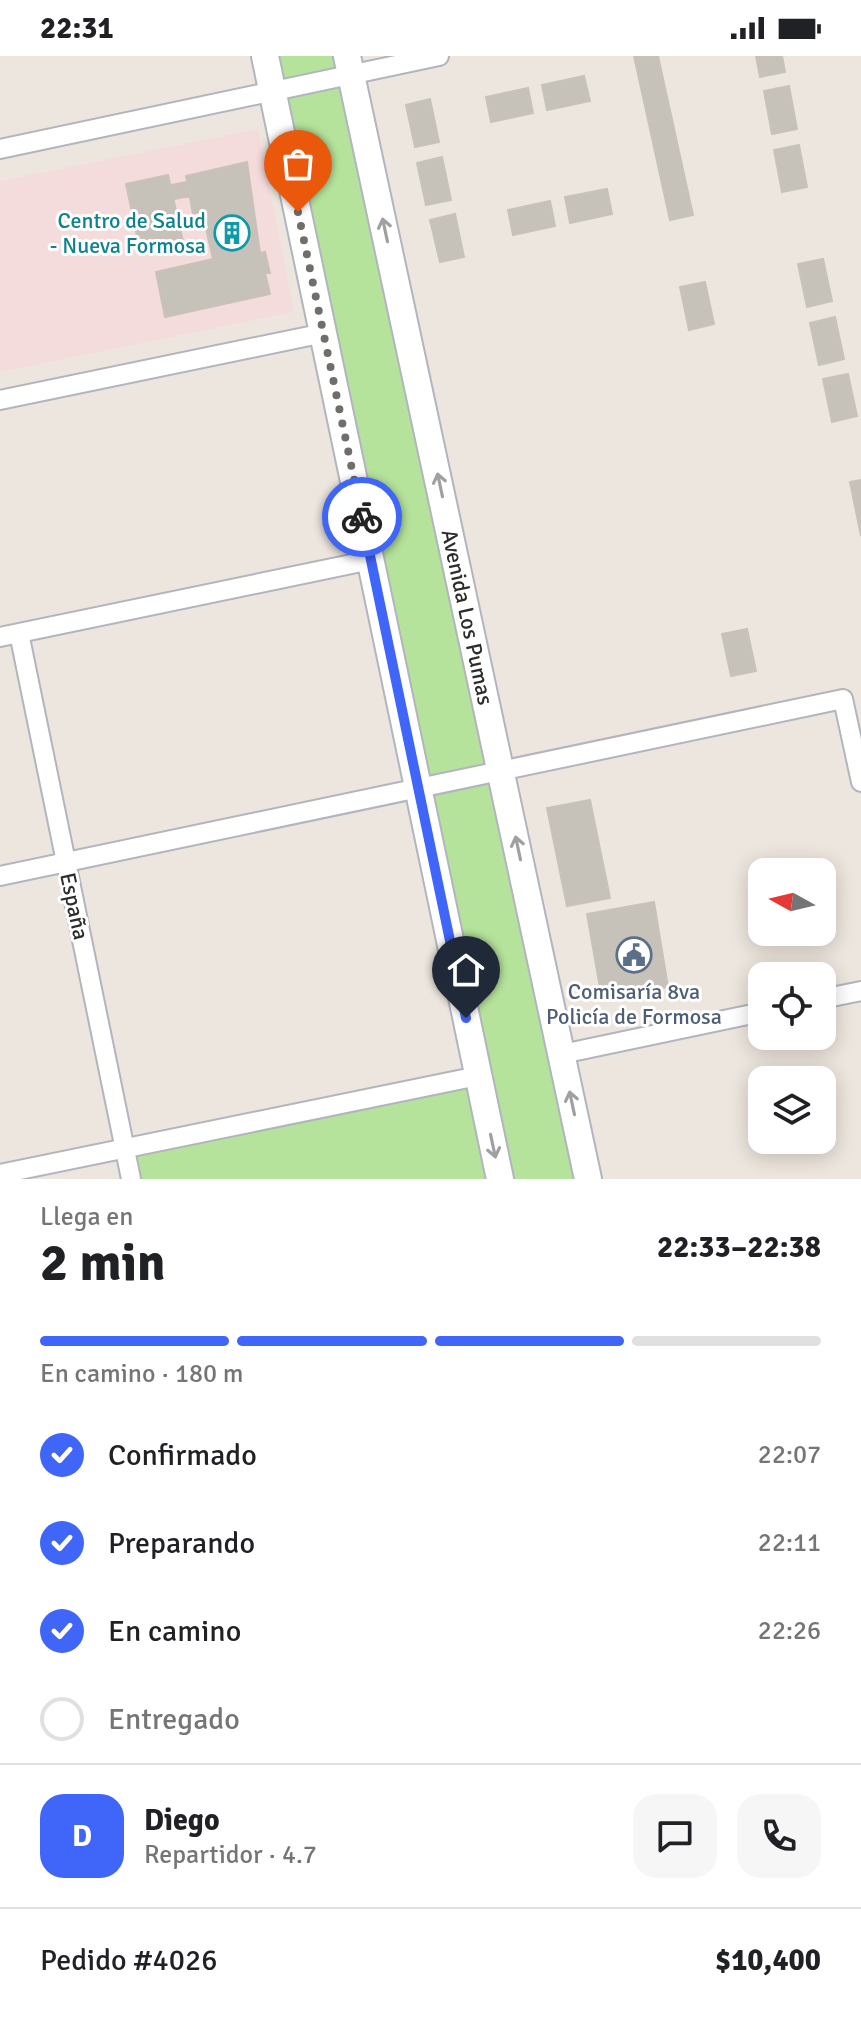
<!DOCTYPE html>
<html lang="es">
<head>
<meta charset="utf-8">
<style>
  body { margin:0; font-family:Signika,sans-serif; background:#f6f6f6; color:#202124; height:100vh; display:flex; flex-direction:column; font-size:30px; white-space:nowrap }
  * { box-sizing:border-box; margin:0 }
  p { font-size:26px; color:#757577 }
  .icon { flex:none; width:44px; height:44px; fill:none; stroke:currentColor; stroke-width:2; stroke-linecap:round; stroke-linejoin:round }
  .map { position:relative; height:1123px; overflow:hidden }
  .panel { display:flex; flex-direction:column; background:#fff; flex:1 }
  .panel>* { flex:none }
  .needle { width:52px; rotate:278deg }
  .fabs { position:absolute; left:748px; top:802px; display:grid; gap:16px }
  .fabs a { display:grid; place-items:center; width:88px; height:88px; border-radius:16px; background:#fff; box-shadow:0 4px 20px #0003; font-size:40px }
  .pin { position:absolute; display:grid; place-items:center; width:68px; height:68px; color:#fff; margin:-82px -34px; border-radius:50% 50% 50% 0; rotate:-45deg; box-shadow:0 0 8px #0007 }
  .pin .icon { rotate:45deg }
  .courier { position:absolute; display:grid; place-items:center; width:80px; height:80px; margin:-40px; border:6px solid #3f65f9; border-radius:50%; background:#fff; color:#222; box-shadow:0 2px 10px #0007 }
  .head em { font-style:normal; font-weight:700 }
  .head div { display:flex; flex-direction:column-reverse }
  .head { display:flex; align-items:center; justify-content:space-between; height:136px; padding:0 40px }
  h1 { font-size:52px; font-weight:700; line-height:60px }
  .bar { display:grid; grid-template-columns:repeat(4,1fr); gap:12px 8px; align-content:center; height:96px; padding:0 40px }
  .bar i { height:10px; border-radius:6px; background:#e0e0e0 }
  .bar .on { background:#3f65f9 }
  .bar p { grid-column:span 4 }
  .line { display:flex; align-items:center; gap:20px; padding:0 40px; border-top:2px solid #e0e0e0 }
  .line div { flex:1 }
  .round { display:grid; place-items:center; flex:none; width:84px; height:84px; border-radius:24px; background:#f6f6f6 }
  ol { padding:0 40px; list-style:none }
  li { display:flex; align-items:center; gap:24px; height:88px }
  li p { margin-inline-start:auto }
  li .icon { padding:8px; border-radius:50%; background:#3f65f9; color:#fff; stroke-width:4 }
  li:last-child { color:#757577 }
  li i { width:44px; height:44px; border:4px solid #e0e0e0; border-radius:50% }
  .status { display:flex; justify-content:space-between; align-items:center; height:56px; padding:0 40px; background:#fff; direction:ltr }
  .status svg { height:22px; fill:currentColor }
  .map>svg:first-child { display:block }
  .medical { fill:#f4dcdd }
  .green { fill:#b5e39b }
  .building { fill:#c6c1b9; stroke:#c9c2b8; stroke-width:2 }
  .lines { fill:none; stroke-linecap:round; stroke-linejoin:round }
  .minor-casing { stroke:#b2b5bf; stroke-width:22 }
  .secondary-casing { stroke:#b2b5bf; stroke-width:30 }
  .minor { stroke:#fff; stroke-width:18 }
  .secondary { stroke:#fff; stroke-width:26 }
  .oneway { stroke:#a0a0a0 }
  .done { stroke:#706d6a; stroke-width:8; stroke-dasharray:0 14.4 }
  .route { stroke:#3f65f9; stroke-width:10 }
  .labels { text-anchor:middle; stroke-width:6; stroke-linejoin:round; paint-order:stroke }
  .culture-label { font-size:22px; fill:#0d838f; stroke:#fff; text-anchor:end }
  .street-label { font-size:22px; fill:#2c2c2c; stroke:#fff }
  .service-label { font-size:22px; fill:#4e5e75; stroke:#fff }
</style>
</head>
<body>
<div class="status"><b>22:31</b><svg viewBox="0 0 49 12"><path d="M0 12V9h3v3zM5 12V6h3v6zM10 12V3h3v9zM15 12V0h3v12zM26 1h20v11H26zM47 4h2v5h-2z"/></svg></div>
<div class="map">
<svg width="861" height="1123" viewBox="0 0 861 1123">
  <rect width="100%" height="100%" fill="#ede6de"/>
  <path class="medical" d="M258 73 294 256 0 316V125Z"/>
  <path class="green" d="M268 0H348L587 1123H131L125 1092 479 1019Z"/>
  <path class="building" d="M634 0H658L693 159 670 164Z
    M756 0H782L785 16 760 21Z
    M584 20 590 45 547 54 542 29Z
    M789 30 797 73 772 78 764 35Z
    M528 32 533 57 491 66 486 41Z
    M430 43 439 86 415 91 406 49Z
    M799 89 807 131 782 136 774 94Z
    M442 101 451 144 426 149 417 107Z
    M247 106 260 197 265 196 270 217H265L270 238 165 261 156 216 213 203 202 155 193 158 186 120Z
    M168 119 184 190 141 199 126 128Z
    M187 126 190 140 174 143 171 129Z
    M607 133 612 158 570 167 565 141Z
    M550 145 555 170 513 179 508 154Z
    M455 158 464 201 440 206 430 164Z
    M823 203 832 245 807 251 798 208Z
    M705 226 714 268 689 274 680 231Z
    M835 261 844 303 819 309 810 267Z
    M848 318 857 360 832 366 823 323Z
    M861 424V480L850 426Z
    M747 573 756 615 731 620 722 578Z
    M590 744 610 842 567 850 547 752Z
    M654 846 668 931 602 943 587 858Z"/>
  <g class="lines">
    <defs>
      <path id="minor" d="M0 93 439 0
        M0 344 324 277
        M19 577 131 1123
        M0 581 371 504
        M0 820 843 643 861 726
        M822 943 861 935
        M562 998 762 956
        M0 1118 478 1020"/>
      <path id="secondary" d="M265 0 500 1123
        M347 0 588 1123"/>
    </defs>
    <use href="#minor" class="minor-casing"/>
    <use href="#secondary" class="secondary-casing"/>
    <use href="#minor" class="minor"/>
    <use href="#secondary" class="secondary"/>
  </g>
  <defs><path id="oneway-shaft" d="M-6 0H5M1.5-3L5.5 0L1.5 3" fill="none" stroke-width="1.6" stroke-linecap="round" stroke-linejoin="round" transform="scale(2)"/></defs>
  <g class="oneway">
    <use href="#oneway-shaft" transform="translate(385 174) rotate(-102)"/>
    <use href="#oneway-shaft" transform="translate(440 429) rotate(-102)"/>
    <use href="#oneway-shaft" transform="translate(518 792) rotate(-102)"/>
    <use href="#oneway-shaft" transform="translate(572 1047) rotate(-102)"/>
    <use href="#oneway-shaft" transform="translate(493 1090) rotate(78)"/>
  </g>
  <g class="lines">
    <path class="done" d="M298 156 362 461"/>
    <path class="route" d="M362 461 466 962"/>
  </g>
  <defs>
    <symbol id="building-ring" viewBox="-11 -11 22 22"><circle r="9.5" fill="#fff" stroke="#0f9aa8" stroke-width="1.5"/><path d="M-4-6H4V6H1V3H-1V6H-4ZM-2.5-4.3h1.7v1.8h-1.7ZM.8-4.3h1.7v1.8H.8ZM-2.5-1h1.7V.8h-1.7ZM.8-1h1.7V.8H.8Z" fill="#0f9aa8"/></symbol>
    <symbol id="civic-ring" viewBox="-11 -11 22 22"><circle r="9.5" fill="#fff" stroke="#5c6f8a" stroke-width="1.5"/><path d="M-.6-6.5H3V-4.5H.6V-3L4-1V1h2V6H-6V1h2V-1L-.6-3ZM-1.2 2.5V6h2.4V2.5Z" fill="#5c6f8a"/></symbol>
  </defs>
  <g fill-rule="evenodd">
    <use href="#building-ring" x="212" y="157" width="40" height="40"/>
    <use href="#civic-ring" x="614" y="879" width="40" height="40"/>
  </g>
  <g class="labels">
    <g class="culture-label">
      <text x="206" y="172">Centro de Salud<tspan x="206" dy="25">- Nueva Formosa</tspan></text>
    </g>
    <g class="street-label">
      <text transform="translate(468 561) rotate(78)" y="8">Avenida Los Pumas</text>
      <text transform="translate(75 850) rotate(78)" y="8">España</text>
    </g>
    <g class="service-label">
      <text x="634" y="943">Comisaría 8va<tspan x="634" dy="25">Policía de Formosa</tspan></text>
    </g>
  </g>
</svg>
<div class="fabs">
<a><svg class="needle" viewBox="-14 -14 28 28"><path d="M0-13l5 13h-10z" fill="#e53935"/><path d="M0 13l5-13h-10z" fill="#757577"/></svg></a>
<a><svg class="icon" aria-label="locate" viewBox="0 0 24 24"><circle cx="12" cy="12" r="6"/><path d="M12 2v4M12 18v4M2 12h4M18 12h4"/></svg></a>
<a><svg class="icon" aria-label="layers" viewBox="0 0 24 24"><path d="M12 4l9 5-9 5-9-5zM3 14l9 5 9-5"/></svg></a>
</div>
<div class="pin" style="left:298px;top:156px;background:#ea580c"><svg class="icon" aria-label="bag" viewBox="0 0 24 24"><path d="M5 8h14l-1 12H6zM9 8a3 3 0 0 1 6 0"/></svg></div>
<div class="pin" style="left:466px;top:962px;background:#1f2937"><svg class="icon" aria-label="home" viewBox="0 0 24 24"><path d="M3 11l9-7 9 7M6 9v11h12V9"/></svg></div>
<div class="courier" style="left:362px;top:461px"><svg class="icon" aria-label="bike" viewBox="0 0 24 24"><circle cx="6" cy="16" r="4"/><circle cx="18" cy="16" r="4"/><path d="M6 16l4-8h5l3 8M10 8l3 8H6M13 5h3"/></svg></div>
</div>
<section class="panel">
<div class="head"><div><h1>2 min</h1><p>Llega en</p></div><em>22:33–22:38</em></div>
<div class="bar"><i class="on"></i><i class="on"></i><i class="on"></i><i></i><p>En camino · 180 m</p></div>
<ol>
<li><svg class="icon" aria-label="check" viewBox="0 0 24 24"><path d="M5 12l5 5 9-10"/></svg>Confirmado<p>22:07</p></li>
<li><svg class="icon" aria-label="check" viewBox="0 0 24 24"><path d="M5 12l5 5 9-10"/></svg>Preparando<p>22:11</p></li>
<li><svg class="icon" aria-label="check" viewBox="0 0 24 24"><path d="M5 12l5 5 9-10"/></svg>En camino<p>22:26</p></li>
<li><i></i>Entregado</li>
</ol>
<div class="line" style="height:144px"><b class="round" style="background:#3f65f9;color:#fff">D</b><div><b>Diego</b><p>Repartidor · 4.7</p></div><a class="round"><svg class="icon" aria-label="chat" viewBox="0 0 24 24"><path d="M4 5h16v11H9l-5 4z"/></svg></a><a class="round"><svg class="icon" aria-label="phone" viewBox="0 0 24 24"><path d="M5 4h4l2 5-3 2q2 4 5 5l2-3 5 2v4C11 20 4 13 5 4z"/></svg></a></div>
<div class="line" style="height:104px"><div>Pedido #4026</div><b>$10,400</b></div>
</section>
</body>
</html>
